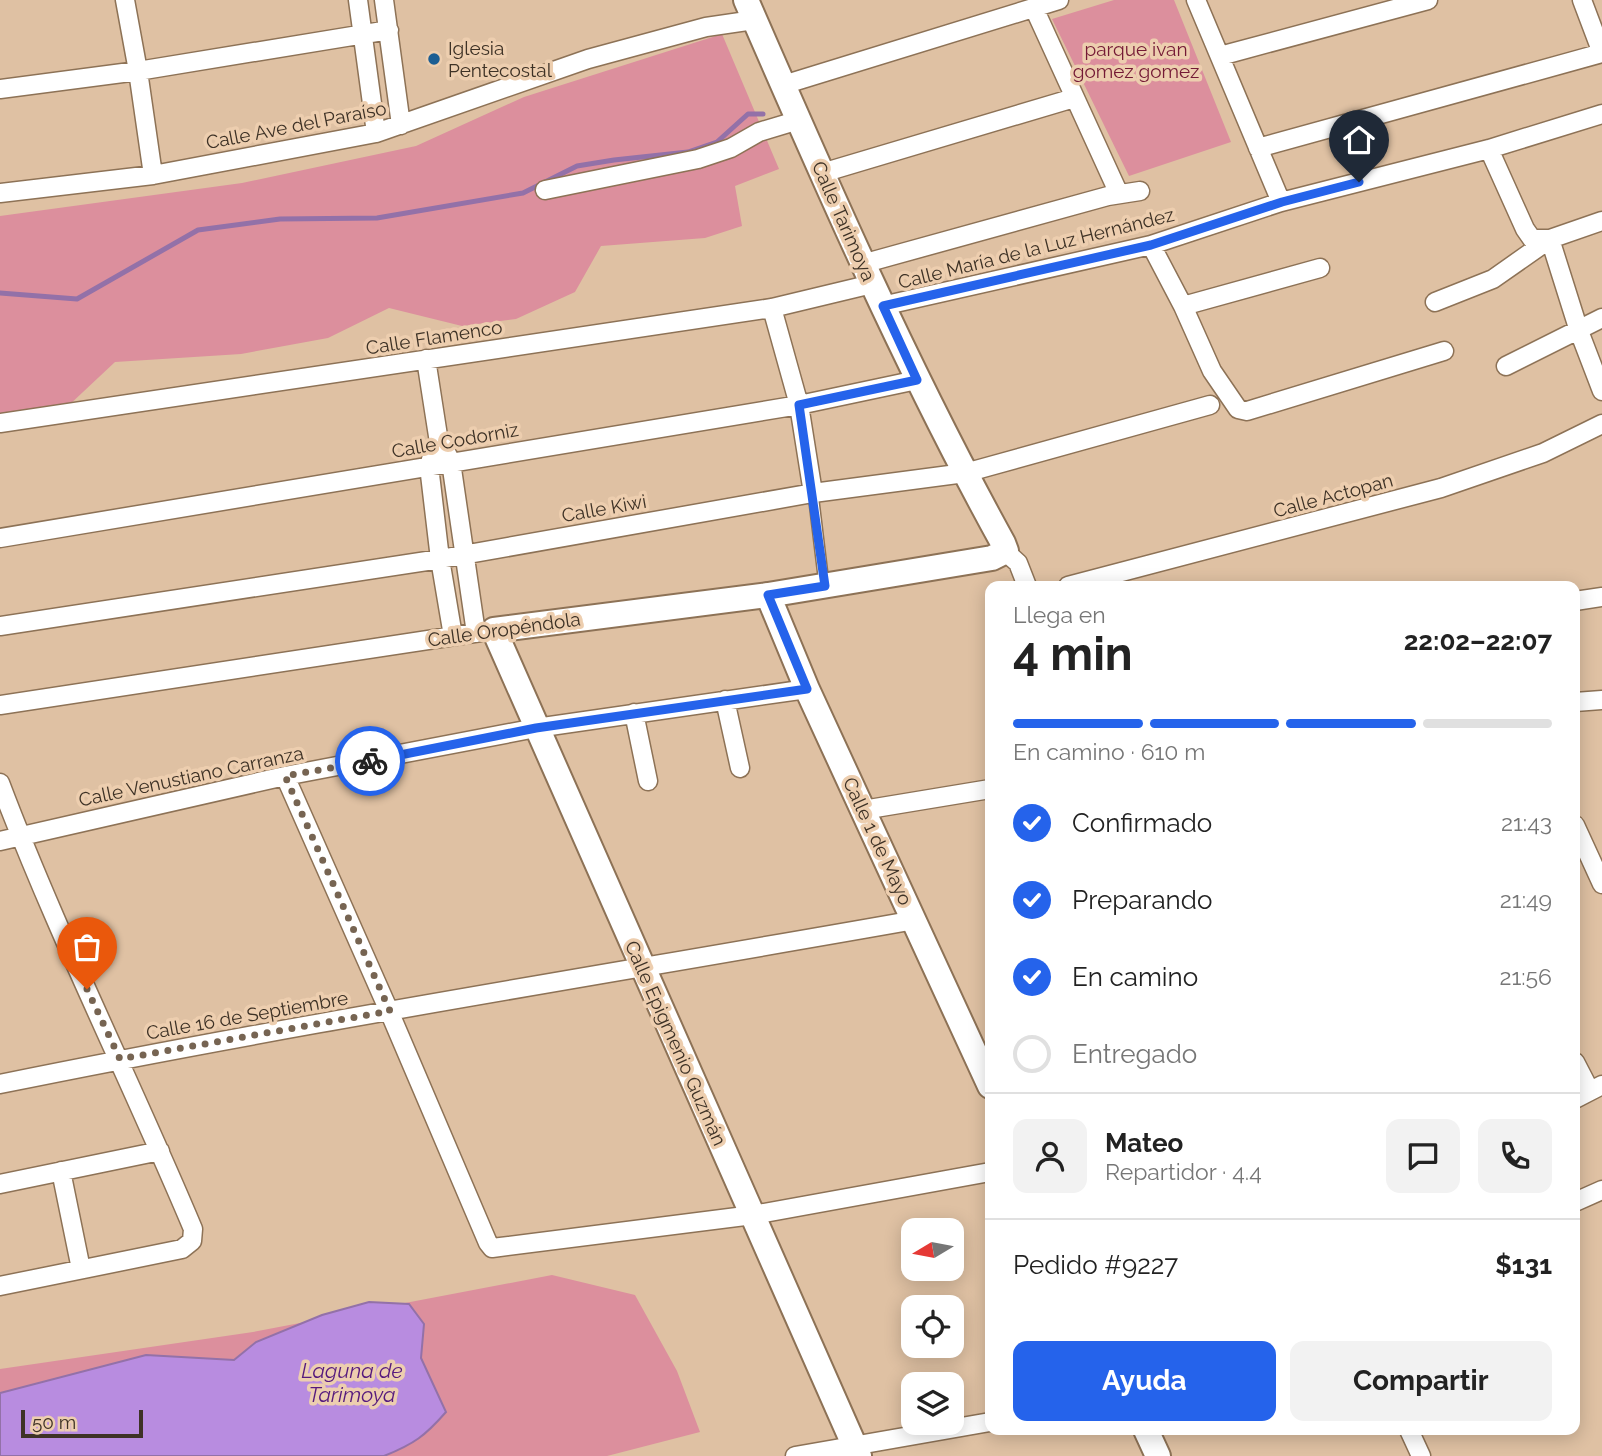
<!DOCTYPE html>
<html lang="es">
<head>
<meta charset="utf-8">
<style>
  body { margin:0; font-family:Raleway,sans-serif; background:#f2f2f2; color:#222; height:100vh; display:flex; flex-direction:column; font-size:26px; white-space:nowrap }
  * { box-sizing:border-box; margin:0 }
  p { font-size:23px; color:#767676 }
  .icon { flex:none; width:38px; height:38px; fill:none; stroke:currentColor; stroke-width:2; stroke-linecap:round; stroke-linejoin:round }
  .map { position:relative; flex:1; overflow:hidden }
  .details { position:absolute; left:985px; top:581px; width:595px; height:854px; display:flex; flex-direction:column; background:#fff; border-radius:14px; box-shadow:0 4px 18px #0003 }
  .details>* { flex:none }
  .needle { width:46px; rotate:260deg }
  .fabs { position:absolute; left:901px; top:1218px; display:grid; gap:14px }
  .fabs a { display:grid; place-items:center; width:63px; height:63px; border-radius:14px; background:#fff; box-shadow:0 4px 18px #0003; font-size:35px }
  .scale { position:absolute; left:21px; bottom:18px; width:122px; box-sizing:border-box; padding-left:7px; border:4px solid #3e3226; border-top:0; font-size:19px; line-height:24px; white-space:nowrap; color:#3e3226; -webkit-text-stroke:5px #edceaf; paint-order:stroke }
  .pin { position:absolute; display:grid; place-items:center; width:60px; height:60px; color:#fff; margin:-72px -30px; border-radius:50% 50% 50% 0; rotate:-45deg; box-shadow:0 0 7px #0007 }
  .pin .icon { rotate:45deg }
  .courier { position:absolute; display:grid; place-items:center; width:70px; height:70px; margin:-35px; border:5px solid #2563eb; border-radius:50%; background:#fff; color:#222; box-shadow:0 2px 9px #0007 }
  .overview em { font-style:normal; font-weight:700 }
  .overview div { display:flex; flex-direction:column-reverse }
  .overview { display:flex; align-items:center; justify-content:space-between; height:119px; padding:0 28px }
  h1 { font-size:46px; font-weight:700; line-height:52px }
  .bar { display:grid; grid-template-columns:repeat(4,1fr); gap:10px 7px; align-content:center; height:84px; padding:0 28px }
  .bar i { height:9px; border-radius:5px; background:#e0e0e0 }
  .bar .current { background:#2563eb }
  .bar p { grid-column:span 4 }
  .line { display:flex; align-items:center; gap:18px; padding:0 28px; border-top:2px solid #e0e0e0 }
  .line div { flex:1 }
  .round { display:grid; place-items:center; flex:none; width:74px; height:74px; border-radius:14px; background:#f2f2f2 }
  ol { padding:0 28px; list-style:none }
  li { display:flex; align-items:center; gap:21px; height:77px }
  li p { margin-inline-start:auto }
  li .icon { padding:7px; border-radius:50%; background:#2563eb; color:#fff; stroke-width:4 }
  li:last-child { color:#767676 }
  li i { width:38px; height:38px; border:4px solid #e0e0e0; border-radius:50% }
  .cta { display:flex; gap:14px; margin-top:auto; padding:14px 28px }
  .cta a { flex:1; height:80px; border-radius:14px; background:#2563eb; color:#fff; font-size:28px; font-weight:700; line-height:80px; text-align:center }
  .cta a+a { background:#f2f2f2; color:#222 }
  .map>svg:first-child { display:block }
  .green { fill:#dc8f9d }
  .water { fill:#b88ce0; stroke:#9371a8; stroke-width:2 }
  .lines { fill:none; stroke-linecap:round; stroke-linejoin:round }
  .stream { stroke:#9371a8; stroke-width:5 }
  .lane-casing { stroke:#8d7256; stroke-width:12 }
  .street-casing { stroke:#8d7256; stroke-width:21 }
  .secondary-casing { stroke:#8d7256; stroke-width:28 }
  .lane { stroke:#fff; stroke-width:9 }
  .street { stroke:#fff; stroke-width:18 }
  .secondary { stroke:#fff; stroke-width:24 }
  .done { stroke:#766452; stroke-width:7; stroke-dasharray:0 12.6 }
  .route { stroke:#2563eb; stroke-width:9 }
  .poi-dot { fill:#1c5e93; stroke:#edceaf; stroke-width:2.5 }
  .labels { text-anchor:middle; stroke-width:7; stroke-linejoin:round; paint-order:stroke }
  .poi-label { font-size:19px; fill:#3e3226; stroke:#edceaf; text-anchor:start }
  .park-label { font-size:19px; fill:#741935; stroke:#edceaf }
  .street-label { font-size:19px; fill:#3e3226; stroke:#edceaf }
  .water-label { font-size:21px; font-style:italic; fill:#55197d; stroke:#edceaf }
</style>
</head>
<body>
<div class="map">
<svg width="1602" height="1456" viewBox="0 0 1602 1456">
  <rect width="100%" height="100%" fill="#dfc1a3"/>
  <path class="green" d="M1114 0H1174L1231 142 1129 176 1052 19Z
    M722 34 779 169 735 186 742 226 705 238 601 246 575 292 516 319 462 326 389 308 328 338 241 354 115 362 67 407 0 419V216L242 183 416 146 524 97Z
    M552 1275 635 1295 677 1371 700 1432 607 1456H0V1369L253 1332Z"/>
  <path class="water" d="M369 1302 409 1304 424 1324 421 1358 446 1412C425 1436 414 1444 384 1456H0V1393L146 1355 234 1360 256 1342 322 1315Z"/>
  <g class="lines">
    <path class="stream" d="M0 293 77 299 198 230 280 219 377 218 523 193 577 166 614 160 688 152 717 142 748 114H763"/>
    <defs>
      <path id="lane" d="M813 493 824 584"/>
      <path id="street" d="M125 0 138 71 153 175
        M358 0 376 133
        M384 0 401 125
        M1196 0 1281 202
        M1582 0 1602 53
        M1034 8 1119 194
        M1220 56 1428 0
        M783 85 1059 0
        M0 89 138 71 389 30
        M1258 148 1602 53
        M1489 149 1525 229 1532 239H1550L1579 331 1602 391
        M822 173 1074 98
        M545 190 698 159 731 148 759 132 799 120
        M0 193 153 175 376 133 588 59 706 27 754 20
        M1151 245 1183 306 1212 371 1238 409 1247 411 1444 351
        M862 264 1108 196 1140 191
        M1435 302 1493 279 1550 239 1602 221
        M882 306 1151 245 1281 202 1489 149 1602 114
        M1183 306 1320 268
        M772 308 799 405 813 493
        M426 359 438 436 451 462 476 633
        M1506 366 1602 318
        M0 423 772 308 872 284
        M432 456 429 466 440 559 453 636
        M0 538 799 405 917 380
        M1004 553 1008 554 1018 563 1027 586
        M1068 586 1441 488 1543 453 1602 424
        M1575 601 1602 597
        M0 626 440 559 813 493 965 473 1210 405
        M725 700 740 768
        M1575 702 1602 700
        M0 705 494 630
        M634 713 648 781
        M285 776 389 1011 488 1243 492 1248 753 1215 990 1172
        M0 783C57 934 130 1079 193 1229L192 1241 182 1249 0 1286
        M863 810 990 789
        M1575 825 1602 884
        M0 841 285 776 536 728 807 689
        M1575 1062 1590 1091
        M0 1084C304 1022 610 974 915 920
        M1575 1099 1602 1085
        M61 1171 81 1269
        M0 1184 160 1151
        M1575 1202 1602 1190
        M1409 1430 1421 1456
        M795 1456 990 1422"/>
      <path id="secondary" d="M746 0C826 184 906 367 1003 543L1006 551 992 558 768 595 494 630 859 1456
        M768 595 807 689 990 1086
        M1146 1430 1158 1456"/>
    </defs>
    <use href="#lane" class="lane-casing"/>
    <use href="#street" class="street-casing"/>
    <use href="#secondary" class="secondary-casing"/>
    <use href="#lane" class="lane"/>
    <use href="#street" class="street"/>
    <use href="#secondary" class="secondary"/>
  </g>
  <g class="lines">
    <path class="done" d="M87 989 120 1059 390 1011 285 776 370 761"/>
    <path class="route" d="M370 761 536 728 807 689 768 595 825 586 799 405 917 380 883 306 1151 245 1282 202 1359 182"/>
  </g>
  <circle class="poi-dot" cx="434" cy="59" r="7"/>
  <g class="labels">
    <g class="poi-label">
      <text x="448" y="55">Iglesia<tspan x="448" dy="22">Pentecostal</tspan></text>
    </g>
    <g class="park-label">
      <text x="1136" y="56">parque ivan<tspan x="1136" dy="22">gomez gomez</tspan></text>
    </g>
    <g class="street-label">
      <text transform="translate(296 125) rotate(-11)" y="7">Calle Ave del Paraíso</text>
      <text transform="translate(844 221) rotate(66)" y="7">Calle Tarimoya</text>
      <text transform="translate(1036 248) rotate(-14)" y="7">Calle María de la Luz Hernández</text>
      <text transform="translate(434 337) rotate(-9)" y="7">Calle Flamenco</text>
      <text transform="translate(455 440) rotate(-10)" y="7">Calle Codorniz</text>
      <text transform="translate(1333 495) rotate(-15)" y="7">Calle Actopan</text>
      <text transform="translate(604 508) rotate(-10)" y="7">Calle Kiwi</text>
      <text transform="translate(504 629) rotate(-8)" y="7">Calle Oropéndola</text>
      <text transform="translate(191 776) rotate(-12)" y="7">Calle Venustiano Carranza</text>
      <text transform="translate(878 841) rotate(65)" y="7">Calle 1 de Mayo</text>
      <text transform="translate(247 1015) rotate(-10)" y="7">Calle 16 de Septiembre</text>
      <text transform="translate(676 1043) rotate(66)" y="7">Calle Epigmenio Guzmán</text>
    </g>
    <g class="water-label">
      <text x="352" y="1378">Laguna de<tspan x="352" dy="24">Tarimoya</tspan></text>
    </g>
  </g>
</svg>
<div class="fabs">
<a><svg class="needle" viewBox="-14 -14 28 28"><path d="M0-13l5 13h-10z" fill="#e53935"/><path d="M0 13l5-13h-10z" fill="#767676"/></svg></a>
<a><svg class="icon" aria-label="locate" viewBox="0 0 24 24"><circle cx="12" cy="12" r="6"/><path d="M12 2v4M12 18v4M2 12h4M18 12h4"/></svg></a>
<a><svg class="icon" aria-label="layers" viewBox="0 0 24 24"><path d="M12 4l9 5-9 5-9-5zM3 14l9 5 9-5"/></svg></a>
</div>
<div class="scale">50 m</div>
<div class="pin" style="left:87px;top:989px;background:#ea580c"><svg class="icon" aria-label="bag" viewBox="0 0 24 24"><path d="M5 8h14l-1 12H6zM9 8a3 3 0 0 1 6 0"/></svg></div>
<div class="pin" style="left:1359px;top:182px;background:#1f2937"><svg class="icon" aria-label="home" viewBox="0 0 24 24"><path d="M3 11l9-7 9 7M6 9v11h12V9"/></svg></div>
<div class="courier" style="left:370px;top:761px"><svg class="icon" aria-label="bike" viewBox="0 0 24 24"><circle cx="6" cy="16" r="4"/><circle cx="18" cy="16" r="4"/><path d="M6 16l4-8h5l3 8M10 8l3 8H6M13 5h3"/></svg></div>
<section class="details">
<div class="overview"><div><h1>4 min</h1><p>Llega en</p></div><em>22:02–22:07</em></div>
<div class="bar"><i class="current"></i><i class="current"></i><i class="current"></i><i></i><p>En camino · 610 m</p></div>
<ol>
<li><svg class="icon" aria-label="check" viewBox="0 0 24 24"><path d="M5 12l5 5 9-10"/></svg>Confirmado<p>21:43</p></li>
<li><svg class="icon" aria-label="check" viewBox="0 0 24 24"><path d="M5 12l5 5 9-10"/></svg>Preparando<p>21:49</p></li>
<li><svg class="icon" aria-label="check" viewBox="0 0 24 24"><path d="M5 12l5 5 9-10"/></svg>En camino<p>21:56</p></li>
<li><i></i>Entregado</li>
</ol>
<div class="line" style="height:126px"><a class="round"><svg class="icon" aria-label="person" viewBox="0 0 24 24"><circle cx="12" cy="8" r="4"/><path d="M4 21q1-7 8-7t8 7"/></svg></a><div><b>Mateo</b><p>Repartidor · 4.4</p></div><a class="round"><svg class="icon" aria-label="chat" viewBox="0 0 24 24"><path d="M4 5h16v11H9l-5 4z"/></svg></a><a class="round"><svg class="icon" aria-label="phone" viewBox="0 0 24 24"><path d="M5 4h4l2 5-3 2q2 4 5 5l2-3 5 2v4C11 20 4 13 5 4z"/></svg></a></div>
<div class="line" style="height:91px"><div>Pedido #9227</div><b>$131</b></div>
<div class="cta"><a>Ayuda</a><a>Compartir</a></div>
</section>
</div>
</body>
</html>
